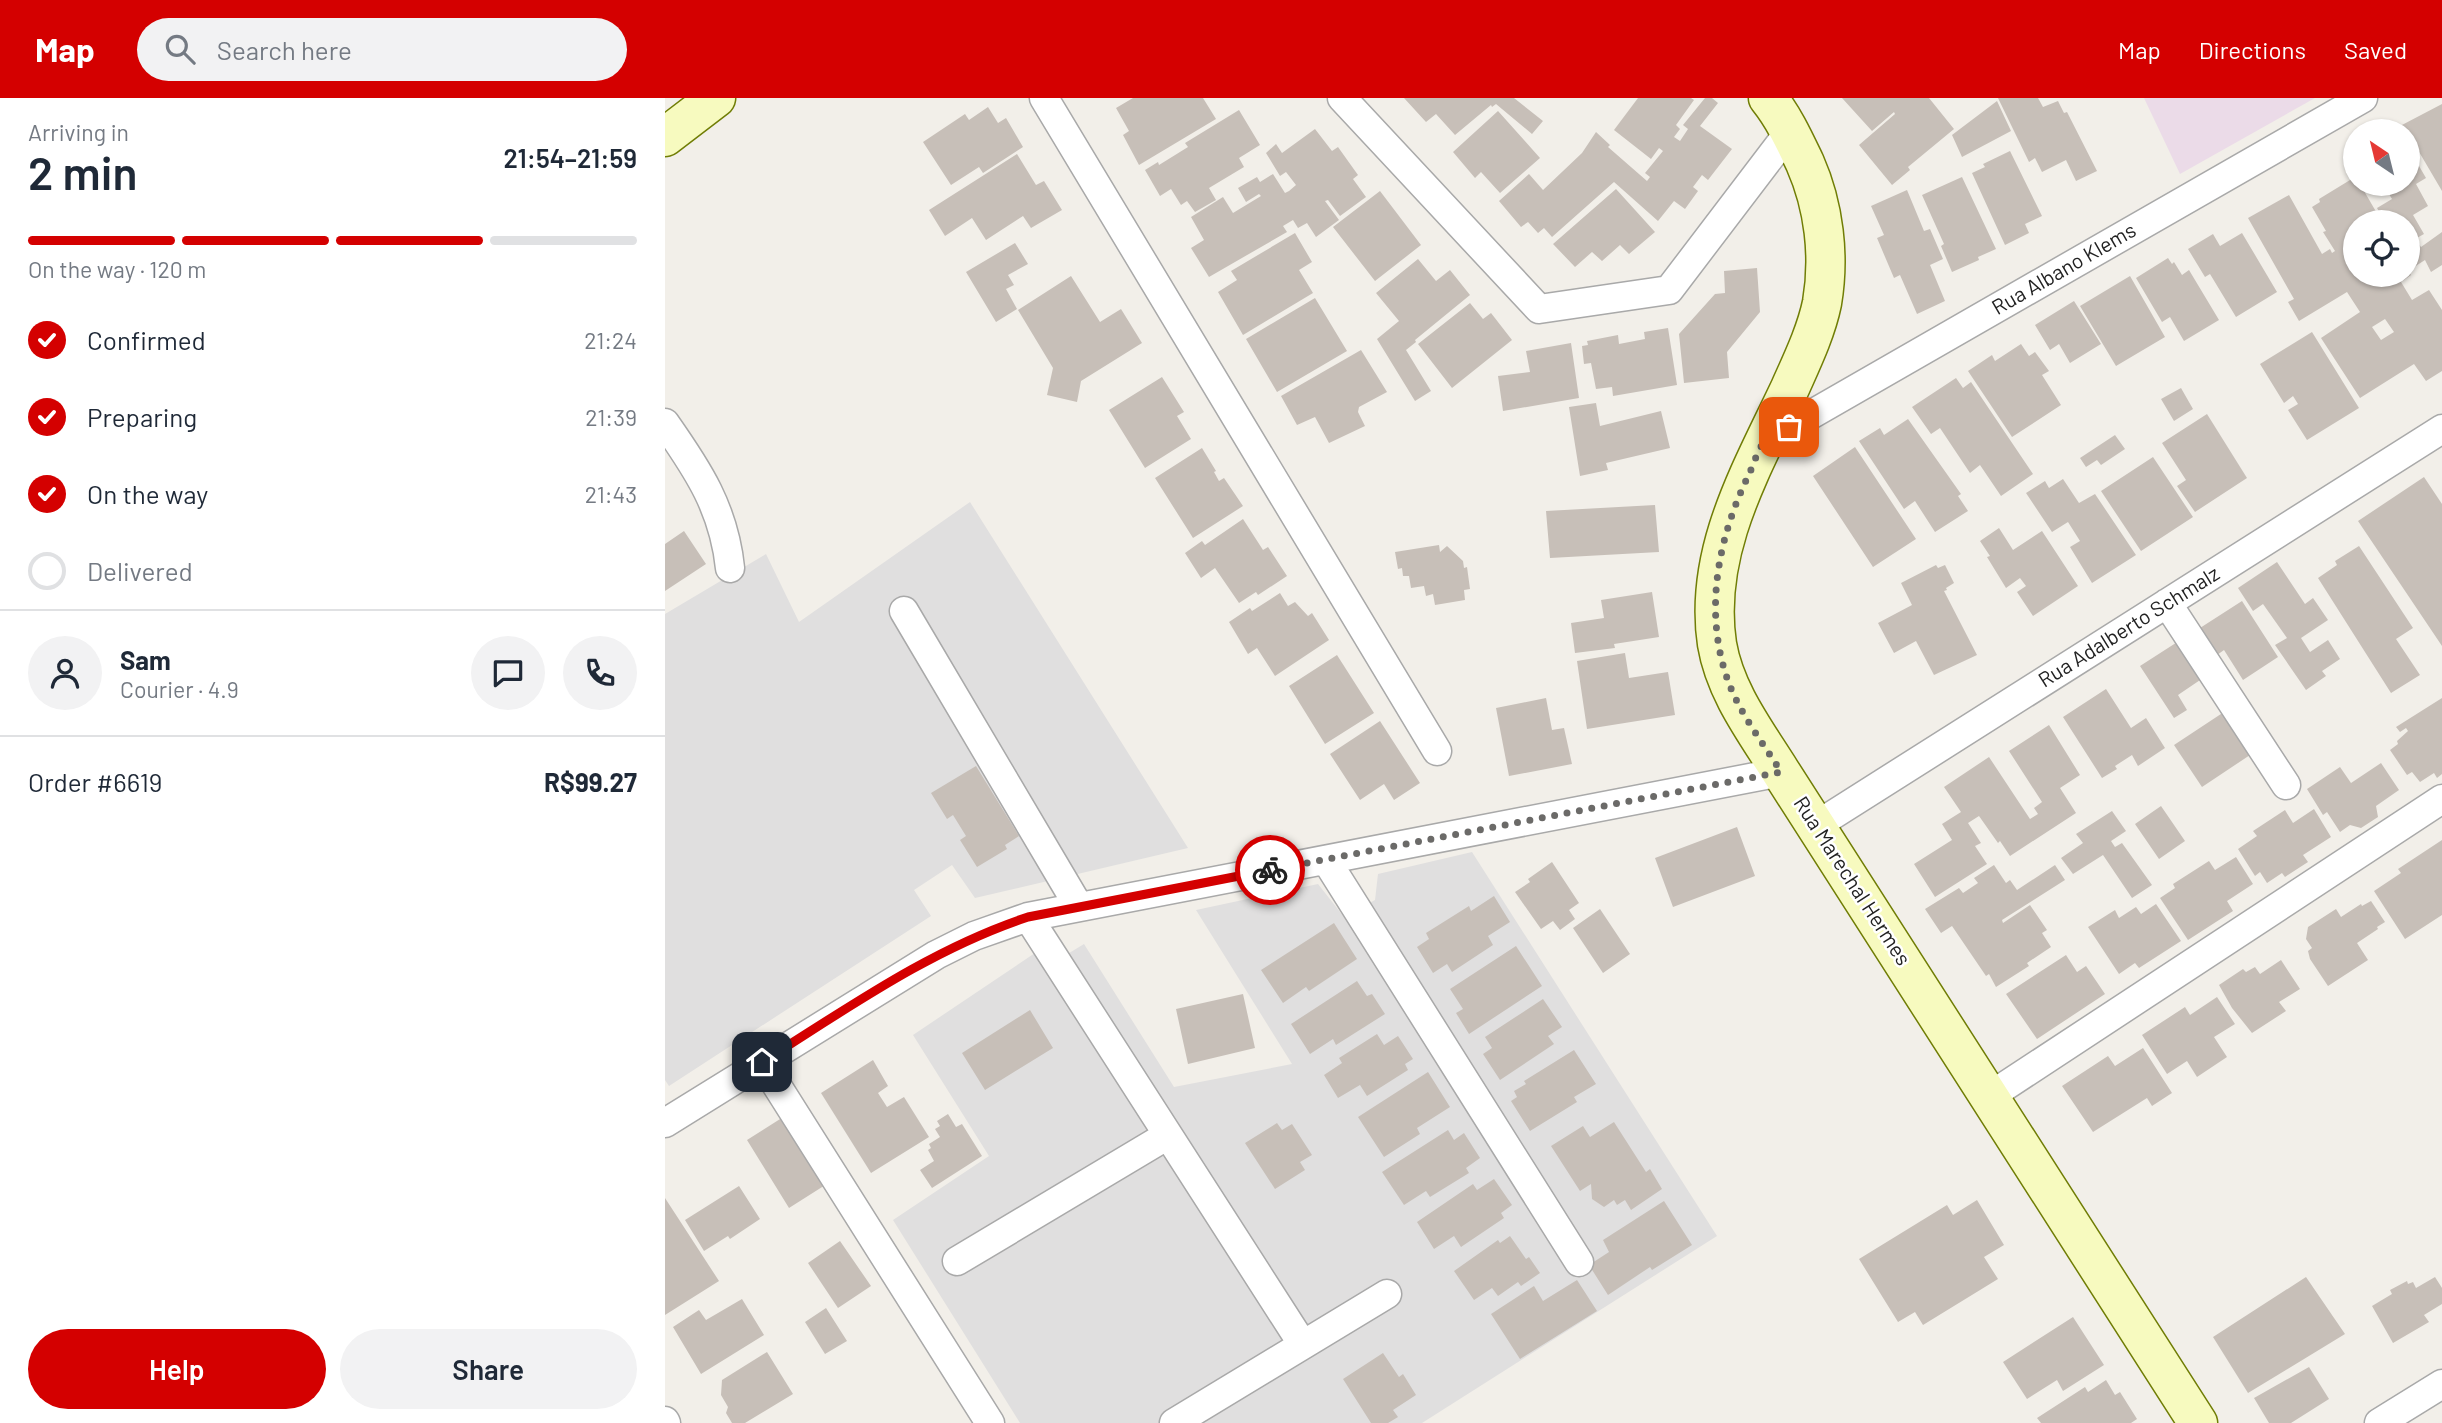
<!DOCTYPE html>
<html lang="en">
<head>
<meta charset="utf-8">
<style>
  body { margin:0; font-family:Barlow,sans-serif; background:#f2f2f3; color:#1f2937; height:100vh; display:flex; flex-direction:column; font-size:26px; white-space:nowrap }
  * { box-sizing:border-box; margin:0 }
  p { font-size:23px; color:#747a83 }
  .icon { flex:none; width:38px; height:38px; fill:none; stroke:currentColor; stroke-width:2; stroke-linecap:round; stroke-linejoin:round }
  .map { position:relative; flex:1; overflow:hidden }
  .panel { display:flex; flex-direction:column; background:#fff; width:665px }
  .panel>* { flex:none }
  .needle { width:46px; rotate:325deg }
  .controls { position:absolute; left:1678px; top:21px; display:grid; gap:14px }
  .controls a { display:grid; place-items:center; width:77px; height:77px; border-radius:50%; background:#fff; box-shadow:0 2px 5px #0004; font-size:35px }
  .pin { position:absolute; display:grid; place-items:center; width:60px; height:60px; color:#fff; margin:-30px; border-radius:14px; box-shadow:0 4px 10px #0006 }
  .courier { position:absolute; display:grid; place-items:center; width:70px; height:70px; margin:-35px; border:5px solid #d40000; border-radius:50%; background:#fff; color:#222; box-shadow:0 2px 9px #0007 }
  .overview em { font-style:normal; font-weight:600 }
  .overview div { display:flex; flex-direction:column-reverse }
  .overview { display:flex; align-items:center; justify-content:space-between; height:119px; padding:0 28px }
  h1 { font-size:46px; font-weight:600; line-height:52px }
  .bar { display:grid; grid-template-columns:repeat(4,1fr); gap:10px 7px; align-content:center; height:84px; padding:0 28px }
  .bar i { height:9px; border-radius:5px; background:#e0e1e3 }
  .bar .active { background:#d40000 }
  .bar p { grid-column:span 4 }
  .line { display:flex; align-items:center; gap:18px; padding:0 28px; border-top:2px solid #e0e1e3 }
  .line div { flex:1 }
  .round { display:grid; place-items:center; flex:none; width:74px; height:74px; border-radius:37px; background:#f2f2f3 }
  ol { padding:0 28px; list-style:none }
  li { display:flex; align-items:center; gap:21px; height:77px }
  li p { margin-inline-start:auto }
  li .icon { padding:7px; border-radius:50%; background:#d40000; color:#fff; stroke-width:4 }
  li:last-child { color:#747a83 }
  li i { width:38px; height:38px; border:4px solid #e0e1e3; border-radius:50% }
  .primary-button { display:flex; gap:14px; margin-top:auto; padding:14px 28px }
  .primary-button a { flex:1; height:80px; border-radius:42px; background:#d40000; color:#fff; font-size:28px; font-weight:600; line-height:80px; text-align:center }
  .primary-button a+a { background:#f2f2f3; color:#1f2937 }
  header { display:flex; align-items:center; gap:42px; box-sizing:border-box; height:98px; padding:0 35px; background:#d40000; color:#fff }
  header strong { font-size:33px }
  nav { display:flex; gap:38px; margin-inline-start:auto; font-size:24px }
  .search { width:490px; height:63px; background:#f2f2f3; display:flex; align-items:center; gap:18px; box-sizing:border-box; padding:0 24px; border-radius:38px; color:#747a83; font-size:26px }
  main { display:flex; flex:1; min-height:0 }
  .map>svg:first-child { display:block }
  .residential { fill:#e0dfdf }
  .industrial { fill:#ebdbe8 }
  .building { fill:#c7bfb8; fill-rule:evenodd }
  .lines { fill:none; stroke-linecap:round; stroke-linejoin:round }
  .street-casing { stroke:#a9a9a9; stroke-width:31 }
  .secondary-casing { stroke:#707d05; stroke-width:41 }
  .street { stroke:#fff; stroke-width:28 }
  .secondary { stroke:#f7fabf; stroke-width:38 }
  .done { stroke:#6b6a68; stroke-width:7; stroke-dasharray:0 12.6 }
  .route { stroke:#d40000; stroke-width:9 }
  .labels { text-anchor:middle; stroke-width:5; stroke-linejoin:round; paint-order:stroke }
  .street-label { font-size:21px; fill:#222; stroke:#fff }
</style>
</head>
<body>
<header>
<strong>Map</strong>
<div class="search"><svg class="icon" aria-label="search" viewBox="0 0 24 24"><circle cx="10" cy="10" r="6"/><path d="M15 15l6 6"/></svg>Search here</div>
<nav><a>Map</a><a>Directions</a><a>Saved</a></nav>
</header>
<main>
<section class="panel">
<div class="overview"><div><h1>2 min</h1><p>Arriving in</p></div><em>21:54–21:59</em></div>
<div class="bar"><i class="active"></i><i class="active"></i><i class="active"></i><i></i><p>On the way · 120 m</p></div>
<ol>
<li><svg class="icon" aria-label="check" viewBox="0 0 24 24"><path d="M5 12l5 5 9-10"/></svg>Confirmed<p>21:24</p></li>
<li><svg class="icon" aria-label="check" viewBox="0 0 24 24"><path d="M5 12l5 5 9-10"/></svg>Preparing<p>21:39</p></li>
<li><svg class="icon" aria-label="check" viewBox="0 0 24 24"><path d="M5 12l5 5 9-10"/></svg>On the way<p>21:43</p></li>
<li><i></i>Delivered</li>
</ol>
<div class="line" style="height:126px"><a class="round"><svg class="icon" aria-label="person" viewBox="0 0 24 24"><circle cx="12" cy="8" r="4"/><path d="M4 21q1-7 8-7t8 7"/></svg></a><div><b>Sam</b><p>Courier · 4.9</p></div><a class="round"><svg class="icon" aria-label="chat" viewBox="0 0 24 24"><path d="M4 5h16v11H9l-5 4z"/></svg></a><a class="round"><svg class="icon" aria-label="phone" viewBox="0 0 24 24"><path d="M5 4h4l2 5-3 2q2 4 5 5l2-3 5 2v4C11 20 4 13 5 4z"/></svg></a></div>
<div class="line" style="height:91px"><div>Order #6619</div><b>R$99.27</b></div>
<div class="primary-button"><a>Help</a><a>Share</a></div>
</section>
<div class="map">
<svg width="1777" height="1325" viewBox="0 0 1777 1325">
  <rect width="100%" height="100%" fill="#f2efe9"/>
  <path class="residential" d="M305 404 523 750 310 800 287 767 249 792 266 818 4 988 0 982V516L101 456 134 524Z
    M807 754 1052 1138 757 1325H355L228 1122 324 1058 248 937 373 853 391 863 419 846 509 989 627 966 531 812 653 786 679 819 710 802 713 776Z"/>
  <path class="industrial" d="M1479 0H1650L1515 76Z"/>
  <path class="building" d="M468 0H538L551 21 474 67 458 37 464 33 451 10Z
    M739 0H849L878 23 867 36 831 6 827 9 826 7 790 37 771 16 761 24Z
    M973 0H1026L1029 2 1011 27 1015 31 1009 39 1015 43 1023 31 1018 27 1040 0H1047L1053 5 1035 28 1067 51 1043 82 1037 77 1028 89 1033 93 1020 111 1009 103 993 123 949 84 887 139 879 130 873 135 863 124 856 129 834 103 864 76 878 92 917 55 931 34 945 47 943 49 982 83 985 79 980 75 998 53 994 50 986 61 949 32Z
    M1177 0H1264L1289 31 1243 69 1245 72 1227 87 1194 47 1230 16 1229 14 1207 33Z
    M1333 0H1373L1378 9 1393 3 1399 15 1402 14 1432 73 1411 83 1401 62 1377 74 1370 60 1364 64Z
    M1332 3 1346 33 1297 59 1287 37Z
    M1777 6V93L1750 47 1747 48 1743 41V33H1739L1735 28Z
    M323 9 333 25 341 20 358 49 318 75 314 69 286 87 258 44 300 16 304 22Z
    M574 12 595 47 574 60 579 69 544 90 551 102 530 114 522 103 516 107 506 91 495 98 480 72 493 64 494 67 523 49 520 45Z
    M833 13 875 60 835 95 816 74 810 80 788 54Z
    M650 31 667 53 673 49 693 77 688 81 701 99 675 118 663 102 660 103 674 122 651 139 642 125 633 130 628 122 618 128 622 134 544 179 526 150 539 142 526 119 558 99 568 115 596 98 594 96 581 104 573 90 592 79 595 84 608 76 620 95 624 93 631 87 621 74 615 78 601 55 611 46 617 55Z
    M1743 49 1761 80 1751 86 1763 108 1748 117 1759 136 1750 141 1756 149 1777 134V167L1766 174 1760 162 1746 171 1743 166V124H1720L1712 110 1727 101 1718 86H1743Z
    M1345 53 1377 118 1360 126 1364 135 1340 147 1307 75 1320 69 1318 66Z
    M352 56 371 87 379 83 397 112 366 130 358 118 321 142 307 120 280 138 264 112Z
    M1297 79 1331 151 1313 159 1314 162 1287 174 1276 148 1279 146 1257 97Z
    M1690 79V86H1695L1717 124H1690V177H1743V172L1746 177 1736 184 1747 202 1764 192 1777 212V273L1761 283 1749 266 1695 300 1656 240 1695 214 1682 194 1634 223 1623 204 1629 201 1583 120 1624 97 1657 156 1665 151 1667 155 1670 153 1658 134 1661 133 1647 109 1655 104 1654 101ZM1720 221 1729 234 1716 242 1707 229Z
    M951 91 990 134 964 156 955 147 937 163 927 154 910 169 888 146Z
    M1242 92 1259 133 1265 131 1278 161 1265 167 1280 203 1252 216 1235 177 1229 180 1212 140 1219 137 1206 108Z
    M715 93 756 147 710 183 668 129Z
    M630 135 647 164 634 172 648 195 578 237 553 194 572 182 566 173Z
    M1577 135 1612 194 1571 219 1545 176 1540 179 1523 151 1548 136 1555 148Z
    M350 145 363 166 343 177 349 187 341 191 352 211 331 224 301 174Z
    M1503 160 1507 166 1509 164 1517 177 1524 172 1554 222 1519 243 1505 219 1497 224 1471 180Z
    M753 161 771 183 785 172 805 197 750 242 751 244 741 252 766 293 750 303 712 241 734 223 711 195Z
    M1092 170 1095 214 1062 254 1064 280 1019 285 1014 236 1050 196 1060 195 1059 173Z
    M406 178 435 224 456 211 477 245 416 283 412 304 382 297 388 270 353 212Z
    M1465 178 1500 239 1451 268 1415 208Z
    M650 200 682 253 612 294 581 241Z
    M1409 203 1436 246 1405 265 1394 246 1385 252 1370 227Z
    M805 205 818 221 826 215 847 242 787 290 753 246Z
    M1003 230 1012 287 948 298 947 289 931 291 926 265 919 266 917 248 923 247 922 243 953 237 954 246 980 241 979 234Z
    M1647 234 1694 310 1642 342 1623 312 1633 306 1628 298 1619 305 1595 266Z
    M906 245 914 300 838 313 833 278 865 274 861 253Z
    M1356 246 1364 258 1370 254 1384 273 1377 277 1396 307 1347 339 1303 273 1327 257 1330 263Z
    M696 252 722 294 694 309 693 314 700 328 664 345 650 319 632 327 616 298Z
    M497 279 519 314 512 318 526 341 480 370 444 312Z
    M1291 280 1298 290 1306 284 1368 376 1336 398 1315 367 1305 375 1275 330 1266 336 1247 309Z
    M1516 290 1528 311 1509 323 1496 301Z
    M931 305 935 328 996 313 1005 350 941 365 943 372 915 378 904 309Z
    M1542 316 1582 380 1530 414 1512 388 1521 382 1497 345Z
    M1243 321 1296 396 1293 398 1303 413 1270 434 1250 403 1239 411 1194 343 1215 330 1219 337Z
    M1450 337 1460 351 1436 367 1432 362 1421 369 1415 360Z
    M1190 349 1251 441 1208 469 1148 378Z
    M537 350 551 373 549 374 554 383 559 380 578 408 528 440 490 380Z
    M1488 359 1528 419 1476 453 1436 393Z
    M1759 379 1777 406V548L1693 423Z
    M1398 381 1414 405 1430 396 1471 457 1427 485 1405 449 1415 443 1403 424 1387 434 1361 395 1380 383 1384 390Z
    M990 407 994 454 885 460 881 413Z
    M578 421 598 452 603 449 622 478 593 497 591 494 574 505 550 470 536 480 520 455 537 443 540 447Z
    M1334 430 1348 452 1377 433 1413 488 1368 518 1352 494 1361 488 1355 480 1341 490 1322 459 1325 458 1315 443Z
    M19 433 41 466 0 493V446Z
    M774 447 775 454 782 448 798 463 799 470 802 469 805 491 799 492 800 502 770 507 768 496 761 498 759 488 746 490 744 478H738L737 470 733 471 730 454Z
    M1694 448 1748 530 1731 541 1755 577 1726 595 1653 480 1672 467 1670 463Z
    M1612 464 1640 506 1648 500 1663 522 1636 540 1645 554 1663 542 1675 561 1657 573 1661 578 1641 592 1610 547 1622 540 1598 506 1588 513 1573 490Z
    M1271 467 1273 470 1280 467 1289 485 1281 490 1282 492 1279 493 1312 557 1269 577 1251 543 1229 555 1213 525 1247 507 1236 485Z
    M987 494 994 539 949 546 950 550 910 555 906 525 939 520 936 502Z
    M615 495 623 508 630 504 643 518 647 515 664 542 610 578 592 550 583 556 564 524 585 510 587 513Z
    M1577 503 1613 559 1578 582 1559 552 1552 557 1535 530Z
    M1517 541 1541 578 1513 597 1522 612 1509 620 1475 568Z
    M960 555 964 580 1003 574 1010 617 922 631 912 563Z
    M672 557 709 615 660 646 624 588Z
    M1441 591 1466 630 1481 620 1500 650 1473 668 1467 657 1450 668 1452 671 1437 680 1398 619Z
    M881 600 887 632 899 630 907 666 844 678 831 610Z
    M1777 600V676L1772 680 1769 675 1755 684 1747 674 1742 677 1725 652 1733 646 1732 643 1743 633 1741 630 1735 634 1731 629Z
    M1562 612 1591 653 1537 689 1509 647Z
    M715 623 755 685 729 702 719 686 695 702 665 656Z
    M1384 627 1415 677 1395 690 1411 715 1345 758 1335 743 1333 745 1314 718 1303 725 1316 745 1310 748 1322 766 1270 799 1249 766 1287 742 1277 726 1296 714 1279 689 1324 659 1365 721 1373 716 1369 710 1377 704 1344 653Z
    M1716 665 1734 692 1711 708 1713 719 1696 730 1685 727 1675 734 1662 714 1658 717 1642 691 1675 669 1686 685Z
    M311 668 354 738 340 747 342 751 312 769 295 742 301 738 288 717 282 721 266 695Z
    M1496 708 1520 743 1494 761 1470 726Z
    M1649 711 1666 739 1638 757 1643 764 1620 779 1617 775 1602 785 1595 774 1590 778 1573 751 1592 738 1588 733 1620 712 1628 725Z
    M1447 713 1461 733 1446 743 1450 749 1457 745 1487 787 1467 800 1438 757 1408 776 1396 760 1418 745 1411 736Z
    M1072 729 1090 778 1008 809 990 760Z
    M1777 742V817L1740 841 1709 793 1736 775 1733 771Z
    M1571 759 1588 786 1562 803 1568 813 1523 842 1495 800 1510 790 1508 786 1544 763 1550 772Z
    M887 764 914 805 904 812 910 821 895 832 888 823 876 831 850 794 865 784 863 781Z
    M1329 767 1341 785 1345 782 1352 792 1390 767 1400 782 1337 822 1338 825 1365 807 1382 832 1377 835 1386 849 1362 865 1364 868 1331 889 1324 876 1321 878 1287 828 1276 835 1260 811 1294 790 1298 795 1313 785 1309 780Z
    M829 798 845 824 823 838 828 847 787 874 782 866 768 875 752 849 764 841 761 835 804 808 806 813Z
    M1706 803 1720 824 1712 829 1713 831 1692 845 1703 862 1663 888 1645 861 1643 853 1647 850 1641 841 1643 829 1671 811 1676 819 1696 806 1697 808Z
    M1491 806 1516 843 1474 870 1470 865 1454 876 1423 829 1450 812 1454 820 1471 809 1476 816Z
    M935 811 965 856 938 875 908 830Z
    M669 825 692 861 644 893 641 889 618 905 596 872Z
    M851 848 877 888 804 936 791 915 798 911 785 891Z
    M1401 857 1412 874 1421 868 1440 896 1372 941 1341 896Z
    M1616 862 1635 891 1614 904 1621 913 1587 935 1567 910 1554 887 1578 871 1581 874 1590 869 1595 876Z
    M692 883 702 898 707 896 720 916 671 947 668 941 645 956 626 926Z
    M578 896 590 950 523 966 511 911Z
    M1552 899 1570 926 1549 939 1562 959 1532 979 1522 963 1502 976 1477 937 1520 909 1525 917Z
    M878 901 897 929 883 938 889 946 835 982 818 956 827 950 820 939Z
    M365 912 388 950 320 992 297 955Z
    M712 936 719 947 733 938 748 961 740 966 743 972 702 998 695 987 673 1000 659 977 677 965 674 960Z
    M1478 950 1507 995 1487 1008 1482 1000 1428 1034 1397 988 1443 958 1450 968Z
    M909 952 931 986 909 999 912 1004 865 1033 846 1003 852 999 849 993 861 986 859 983Z
    M208 962 223 988 213 995 222 1009 239 999 264 1039 206 1075 156 995Z
    M763 974 785 1009 752 1030 755 1036 719 1059 693 1019Z
    M123 1016 165 1084 124 1110 82 1042Z
    M283 1016 291 1029 297 1026 317 1058 267 1090 255 1072 269 1063 263 1052 266 1050 264 1046 275 1039 270 1031 275 1028 272 1023Z
    M949 1024 981 1074 985 1071 997 1091 966 1112 960 1102 952 1107 949 1102 939 1109 927 1101 926 1086 915 1093 886 1048 918 1028 925 1039Z
    M612 1025 617 1032 627 1026 647 1057 635 1064 640 1072 610 1091 580 1045Z
    M783 1032 789 1042 799 1035 815 1060 801 1070 804 1075 765 1099 761 1093 739 1107 717 1074Z
    M829 1081 847 1107 836 1115 839 1120 796 1149 789 1138 769 1151 752 1124 808 1086 812 1092Z
    M74 1088 95 1121 65 1141 63 1138 39 1153 20 1122Z
    M0 1100 54 1183 0 1217Z
    M1312 1102 1339 1147 1319 1159 1333 1181 1258 1227 1250 1214 1233 1224 1194 1161 1282 1107 1288 1117Z
    M999 1103 1027 1147 987 1172 985 1169 943 1197 924 1167 944 1154 938 1142Z
    M845 1138 861 1161 864 1159 875 1175 856 1188 853 1184 833 1198 827 1190 809 1202 789 1173 833 1142 835 1145Z
    M175 1143 206 1188 173 1210 143 1165Z
    M1641 1179 1680 1236 1583 1295 1548 1239Z
    M1770 1179 1777 1190V1206L1759 1217 1764 1224 1728 1245 1707 1208 1727 1196 1725 1192 1742 1183 1743 1186 1748 1184 1751 1190Z
    M912 1182 932 1213 855 1261 826 1216 869 1188 878 1203Z
    M77 1201 99 1237 36 1276 8 1229 34 1212 41 1222Z
    M161 1210 182 1243 160 1256 140 1224Z
    M1408 1219 1439 1267 1398 1293 1392 1282 1362 1301 1338 1264Z
    M102 1254 128 1296 80 1325H67L61 1315 63 1309 56 1297 57 1282Z
    M718 1255 734 1279 738 1276 751 1297 728 1312 733 1319 723 1325H706L678 1281Z
    M1644 1269 1664 1301 1626 1325H1604L1589 1300Z
    M1441 1282 1450 1297 1455 1294 1472 1321 1466 1325H1376L1372 1320 1420 1289 1423 1294Z"/>
  <g class="lines">
    <defs>
      <path id="street" d="M379 0 772 653
        M677 0 874 211 1004 192 1125 33
        M0 325C33 372 59 411 65 470
        M1100 343 1698 0
        M1502 505 1621 687
        M239 513 414 809
        M1152 727 1777 331
        M661 762 914 1164
        M363 819 638 1247
        M97 964 325 1325
        M1325 998 1777 701
        M0 1025 271 857 309 838 363 819 1116 674
        M292 1163 503 1037
        M0 1323 1 1325
        M509 1325 722 1196
        M1714 1325 1777 1286"/>
      <path id="secondary" d="M1103 0C1119 20 1129 42 1140 65 1159 108 1165 158 1157 205 1151 234 1137 263 1125 290 1087 371 1038 453 1052 546 1060 594 1091 634 1116 674L1533 1325
        M0 39 51 0"/>
    </defs>
    <use href="#street" class="street-casing"/>
    <use href="#secondary" class="secondary-casing"/>
    <use href="#street" class="street"/>
    <use href="#secondary" class="secondary"/>
  </g>
  <g class="lines">
    <path class="done" d="M605 772 1116 674C1097 643 1072 612 1061 577 1039 509 1054 438 1084 376 1089 366 1093 350 1101 342 1107 337 1117 333 1124 329"/>
    <path class="route" d="M97 964C183 910 266 851 363 819L605 772"/>
  </g>
  <g class="labels">
    <g class="street-label">
      <text transform="translate(1399 171) rotate(-30)" y="7">Rua Albano Klems</text>
      <text transform="translate(1464 529) rotate(-32)" y="7">Rua Adalberto Schmalz</text>
      <text transform="translate(1187 783) rotate(57)" y="7">Rua Marechal Hermes</text>
    </g>
  </g>
</svg>
<div class="controls">
<a><svg class="needle" viewBox="-14 -14 28 28"><path d="M0-13l5 13h-10z" fill="#e53935"/><path d="M0 13l5-13h-10z" fill="#747a83"/></svg></a>
<a><svg class="icon" aria-label="locate" viewBox="0 0 24 24"><circle cx="12" cy="12" r="6"/><path d="M12 2v4M12 18v4M2 12h4M18 12h4"/></svg></a>
</div>
<div class="pin" style="left:1124px;top:329px;background:#ea580c"><svg class="icon" aria-label="bag" viewBox="0 0 24 24"><path d="M5 8h14l-1 12H6zM9 8a3 3 0 0 1 6 0"/></svg></div>
<div class="pin" style="left:97px;top:964px;background:#1f2937"><svg class="icon" aria-label="home" viewBox="0 0 24 24"><path d="M3 11l9-7 9 7M6 9v11h12V9"/></svg></div>
<div class="courier" style="left:605px;top:772px"><svg class="icon" aria-label="bike" viewBox="0 0 24 24"><circle cx="6" cy="16" r="4"/><circle cx="18" cy="16" r="4"/><path d="M6 16l4-8h5l3 8M10 8l3 8H6M13 5h3"/></svg></div>
</div>
</main>
</body>
</html>
